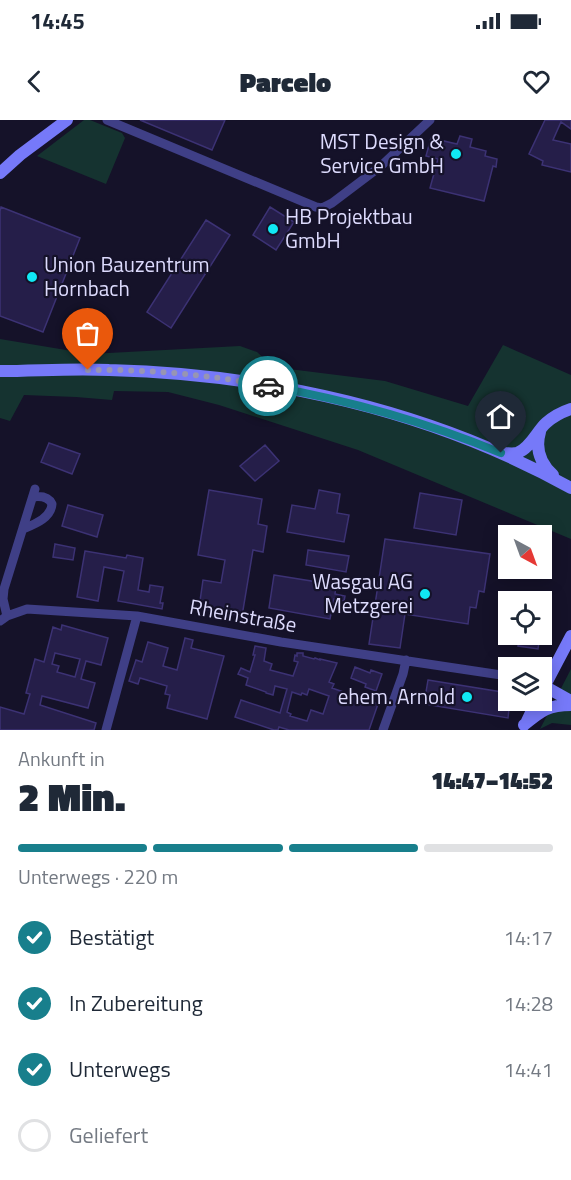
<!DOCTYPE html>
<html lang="de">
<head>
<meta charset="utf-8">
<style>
  body { margin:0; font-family:"Titillium Web",sans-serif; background:#f2f2f3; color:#1f2937; height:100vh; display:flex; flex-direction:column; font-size:22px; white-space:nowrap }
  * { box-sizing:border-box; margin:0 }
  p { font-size:20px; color:#747a83 }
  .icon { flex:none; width:33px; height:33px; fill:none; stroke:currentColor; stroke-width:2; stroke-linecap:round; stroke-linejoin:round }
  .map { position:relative; height:610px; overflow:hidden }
  .sheet { display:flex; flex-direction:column; background:#fff; flex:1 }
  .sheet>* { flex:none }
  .needle { width:39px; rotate:139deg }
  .buttons { position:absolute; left:498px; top:405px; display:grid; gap:12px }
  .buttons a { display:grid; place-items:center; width:54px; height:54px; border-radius:0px; background:#fff; box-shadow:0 3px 15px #0003; font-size:30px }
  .pin { position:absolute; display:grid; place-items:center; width:51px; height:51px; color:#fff; margin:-62px -26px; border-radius:50% 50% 50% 0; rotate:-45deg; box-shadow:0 0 6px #0007 }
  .pin .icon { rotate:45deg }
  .courier { position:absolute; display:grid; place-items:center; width:60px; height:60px; margin:-30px; border:4px solid #187f8c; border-radius:50%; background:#fff; color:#222; box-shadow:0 2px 8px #0007 }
  .summary em { font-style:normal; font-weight:800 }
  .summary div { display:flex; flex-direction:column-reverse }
  .summary { display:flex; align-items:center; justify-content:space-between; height:102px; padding:0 18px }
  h1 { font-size:39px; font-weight:800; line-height:45px }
  .bar { display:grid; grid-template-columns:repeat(4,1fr); gap:9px 6px; align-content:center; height:72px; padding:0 18px }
  .bar i { height:8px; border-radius:4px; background:#e0e1e3 }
  .bar .current { background:#187f8c }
  .bar p { grid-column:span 4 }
  ol { padding:0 18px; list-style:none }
  li { display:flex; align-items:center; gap:18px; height:66px }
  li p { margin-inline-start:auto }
  li .icon { padding:6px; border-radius:50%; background:#187f8c; color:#fff; stroke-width:4 }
  li:last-child { color:#747a83 }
  li i { width:33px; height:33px; border:3px solid #e0e1e3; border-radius:50% }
  .status { display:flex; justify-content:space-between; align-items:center; height:42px; padding:0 30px; background:#fff; direction:ltr }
  .status svg { height:16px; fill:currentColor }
  header { display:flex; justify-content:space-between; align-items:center; height:78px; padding:0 18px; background:#fff; font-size:27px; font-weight:800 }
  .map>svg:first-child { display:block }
  .green { fill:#153330 }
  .building { fill:#251e49; stroke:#3c3274; stroke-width:1.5; fill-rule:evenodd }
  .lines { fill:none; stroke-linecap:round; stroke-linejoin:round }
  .street { stroke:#3f3f86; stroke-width:9 }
  .secondary { stroke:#7679f9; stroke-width:12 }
  .done { stroke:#9795b3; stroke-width:6; stroke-dasharray:0 10.8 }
  .route { stroke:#187f8c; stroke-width:8 }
  .poi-dot { fill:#10e8f4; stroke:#151229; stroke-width:2 }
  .labels { text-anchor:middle; stroke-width:4.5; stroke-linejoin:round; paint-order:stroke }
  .poi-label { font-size:21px; fill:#dddbfd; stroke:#151229; text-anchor:end }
  .street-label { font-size:21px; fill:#dddbfd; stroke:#151229 }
</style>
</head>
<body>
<div class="status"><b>14:45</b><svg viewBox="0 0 49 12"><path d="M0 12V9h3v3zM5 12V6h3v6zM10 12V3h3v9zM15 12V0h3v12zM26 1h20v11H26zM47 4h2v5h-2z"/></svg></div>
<header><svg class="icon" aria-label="back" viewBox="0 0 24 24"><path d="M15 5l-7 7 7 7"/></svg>Parcelo<svg class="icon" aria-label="heart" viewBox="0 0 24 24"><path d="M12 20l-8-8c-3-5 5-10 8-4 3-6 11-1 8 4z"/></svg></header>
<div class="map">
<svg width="571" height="610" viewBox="0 0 571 610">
  <rect width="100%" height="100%" fill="#151229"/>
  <path class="green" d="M84 0H90L122 13 125 18 106 64 37 36Z
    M0 219 90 234 240 226 257 232 273 247 385 261 468 286 503 225 571 255V419L358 330 219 285 168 272 114 271 112 280 76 277 24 275 10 301 0 298Z
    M571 549V605L552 603 540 609Z"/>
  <path class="building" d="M140 0H225L212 30Z
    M545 0H571V9L561 2 553 20 571 24V52L542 45 543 41 529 34Z
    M460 16 472 19 470 27 486 31 485 36 497 39 496 47 493 46 484 81 430 68 438 39 426 36 431 18 457 24Z
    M1 87 80 118 43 212 0 196V91Z
    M270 87 294 102 276 130 253 115Z
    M206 100 230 115 171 208 147 192Z
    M49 323 80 334 72 354 41 342Z
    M265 325 279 341 255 361 240 346Z
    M209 370 262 379 258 404 267 406 263 432 253 430 242 496 199 488 203 460 221 463 225 440 198 435Z
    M319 370 340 374 337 393 349 395 344 422 287 412 292 385 315 389Z
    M420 373 462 380 456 415 414 408Z
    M68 385 103 395 97 417 62 406Z
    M385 419 490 434 484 472 479 471 476 488 470 487 468 504 405 494 400 528 369 524Z
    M55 424 75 428 73 440 53 437Z
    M308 430 349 436 346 452 306 445Z
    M85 431 126 438 127 435 143 438 138 470 149 472 150 465 163 467 160 483H163L162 489 118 481 124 451 104 447 98 481 77 477Z
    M274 455 336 465 335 474 345 476 344 481 334 479 330 499 269 488Z
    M62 505 108 518 101 545 86 541 81 559 95 563 88 588 42 576 40 585 96 603 94 610H0V587L24 594 30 574 26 573 35 539 44 542 53 507 61 510ZM55 533 80 539 75 557 57 552 59 546 52 544Z
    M520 514H540L538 529 518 526Z
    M185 518 193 520 191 528 224 536 207 599 167 588 170 575 165 574 167 566 140 558 138 564 129 561 136 540 142 542 148 522 168 528 163 546 177 550Z
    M255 526 266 528 264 541 272 544 270 550 293 556 298 542 294 541 295 535 297 536V533H303V536L314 539 315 538 320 540V539L337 543 329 562 334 564 332 568 378 584 369 610H289L279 607 278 610H274L235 597 241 580 280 593 287 569 275 566 273 575 266 573V572L246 565 248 558 238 554 241 548 250 552 255 535H253ZM309 569 329 576 323 594 311 590 307 601 290 596 291 594 287 592 292 572 301 575 302 573 307 575Z
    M355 547 370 553 371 550 382 554 376 571 365 567 366 564 351 558Z
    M428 560 508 573V580H510L508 598 424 584Z"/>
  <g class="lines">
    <path class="street" d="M107 0 316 87 322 88 332 83 381 46 430 0
      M23 409C35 404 51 398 52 384 48 376 40 376 33 377
      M7 496 3 479 4 469 35 369
      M0 501 7 496 27 489 137 496 281 522 508 556
      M106 610 137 496
      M383 610 403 554 406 540"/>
    <path class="secondary" d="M0 53 20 35 67 0
      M0 251C36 251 73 248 109 250 268 254 431 290 571 368
      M540 312C535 329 540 343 553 355
      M503 333C507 333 512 334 517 333 530 329 537 311 546 303 554 296 562 292 571 289
      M544 566 571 581
      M542 571 571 516
      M527 601 537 580
      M524 605C541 591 548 585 571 585"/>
  </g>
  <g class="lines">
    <path class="done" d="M88 250C148 249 210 255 268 266"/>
    <path class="route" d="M268 266C348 280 426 302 501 333"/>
  </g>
  <g class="poi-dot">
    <circle cx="456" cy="34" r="6"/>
    <circle cx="273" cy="109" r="6"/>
    <circle cx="32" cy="157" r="6"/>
    <circle cx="425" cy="474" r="6"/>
    <circle cx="467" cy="577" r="6"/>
  </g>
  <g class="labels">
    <g class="poi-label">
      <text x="444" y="29">MST Design &amp;<tspan x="444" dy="24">Service GmbH</tspan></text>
      <text x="285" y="104" text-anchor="start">HB Projektbau<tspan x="285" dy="24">GmbH</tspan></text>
      <text x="44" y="152" text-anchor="start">Union Bauzentrum<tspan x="44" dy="24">Hornbach</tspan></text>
      <text x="413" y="469">Wasgau AG<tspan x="413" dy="24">Metzgerei</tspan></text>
      <text x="455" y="584">ehem. Arnold</text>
    </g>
    <g class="street-label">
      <text transform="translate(243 496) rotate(10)" y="7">Rheinstraße</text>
    </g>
  </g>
</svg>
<div class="buttons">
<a><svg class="needle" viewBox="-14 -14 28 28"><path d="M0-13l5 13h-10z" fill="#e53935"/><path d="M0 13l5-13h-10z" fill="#747a83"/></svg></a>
<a><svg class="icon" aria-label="locate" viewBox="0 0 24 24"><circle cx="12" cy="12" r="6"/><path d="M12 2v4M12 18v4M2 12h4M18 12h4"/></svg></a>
<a><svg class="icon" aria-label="layers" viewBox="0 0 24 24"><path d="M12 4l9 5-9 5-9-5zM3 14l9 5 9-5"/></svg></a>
</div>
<div class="pin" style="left:88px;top:250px;background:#ea580c"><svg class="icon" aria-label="bag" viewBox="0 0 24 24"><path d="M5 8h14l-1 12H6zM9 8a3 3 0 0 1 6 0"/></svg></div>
<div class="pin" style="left:501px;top:333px;background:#1f2937"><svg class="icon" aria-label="home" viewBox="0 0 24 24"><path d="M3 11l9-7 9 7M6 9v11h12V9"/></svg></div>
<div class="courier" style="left:268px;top:266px"><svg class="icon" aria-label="car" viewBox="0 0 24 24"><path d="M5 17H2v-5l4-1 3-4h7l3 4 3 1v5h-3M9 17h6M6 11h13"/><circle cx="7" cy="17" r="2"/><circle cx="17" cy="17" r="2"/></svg></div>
</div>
<section class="sheet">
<div class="summary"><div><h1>2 Min.</h1><p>Ankunft in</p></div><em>14:47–14:52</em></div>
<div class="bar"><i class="current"></i><i class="current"></i><i class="current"></i><i></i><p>Unterwegs · 220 m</p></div>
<ol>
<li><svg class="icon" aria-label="check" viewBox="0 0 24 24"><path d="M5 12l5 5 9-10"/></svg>Bestätigt<p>14:17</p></li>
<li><svg class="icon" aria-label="check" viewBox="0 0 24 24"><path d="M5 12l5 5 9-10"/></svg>In Zubereitung<p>14:28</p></li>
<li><svg class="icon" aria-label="check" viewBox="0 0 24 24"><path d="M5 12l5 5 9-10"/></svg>Unterwegs<p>14:41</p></li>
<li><i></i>Geliefert</li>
</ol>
</section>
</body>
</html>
